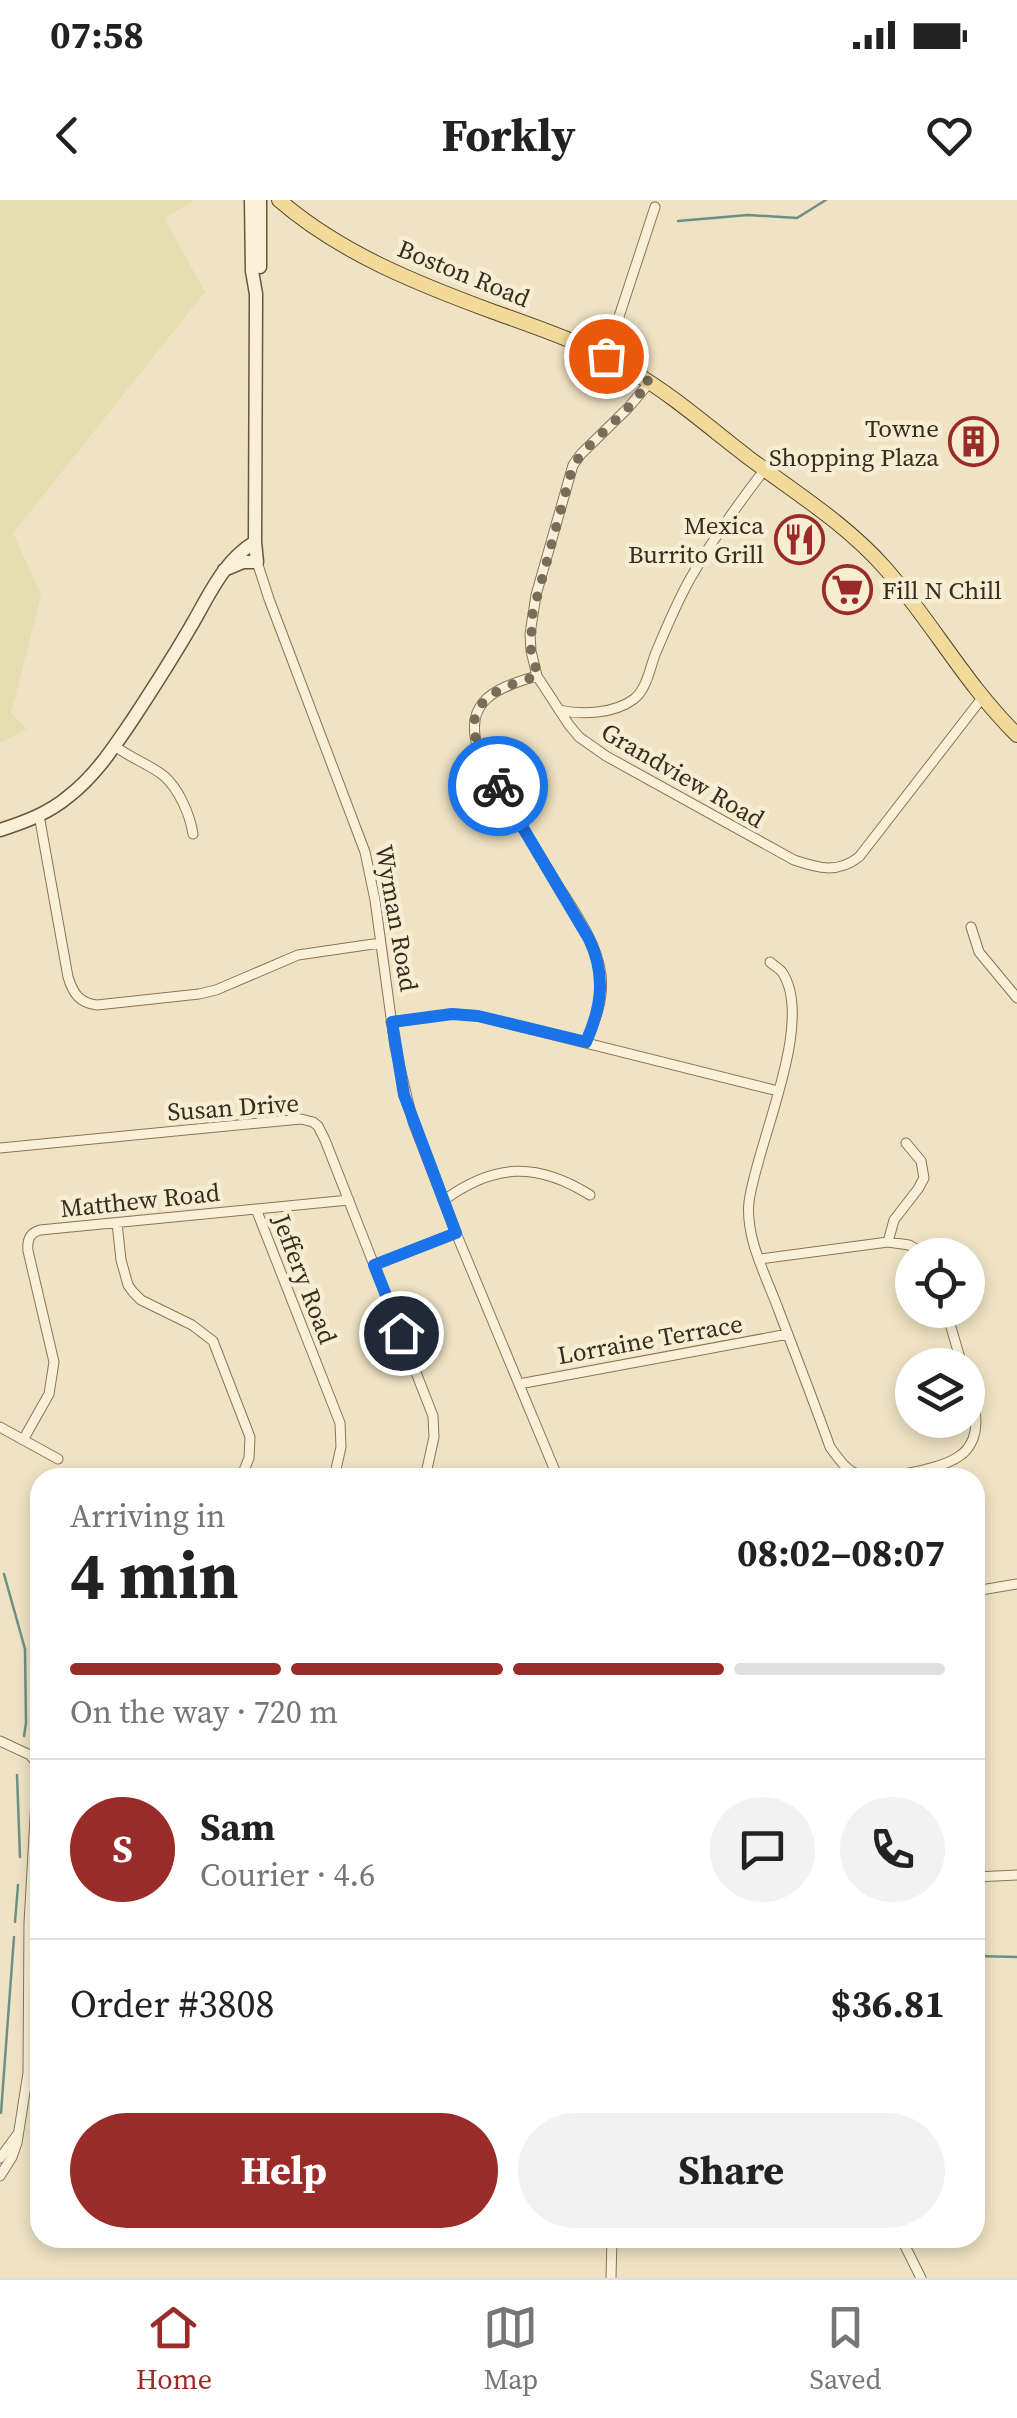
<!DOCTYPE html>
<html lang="en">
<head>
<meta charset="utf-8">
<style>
  body { margin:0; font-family:"Source Serif 4",serif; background:#f2f2f2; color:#222; height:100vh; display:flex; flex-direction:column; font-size:38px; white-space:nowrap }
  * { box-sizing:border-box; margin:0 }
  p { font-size:32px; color:#767676 }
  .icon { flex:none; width:55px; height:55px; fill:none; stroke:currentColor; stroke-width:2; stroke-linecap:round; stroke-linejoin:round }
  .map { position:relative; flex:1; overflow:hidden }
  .sheet { position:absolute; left:30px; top:1268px; width:955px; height:780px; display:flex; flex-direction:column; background:#fff; border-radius:30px; box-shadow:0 5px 15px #0003 }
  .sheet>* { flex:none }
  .controls { position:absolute; left:895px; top:1038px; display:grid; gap:20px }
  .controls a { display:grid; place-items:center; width:90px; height:90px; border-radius:50%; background:#fff; box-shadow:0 5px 15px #0003; font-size:50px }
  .pin { position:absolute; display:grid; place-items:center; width:85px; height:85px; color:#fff; margin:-42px; border:5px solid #fff; border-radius:50%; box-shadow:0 2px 10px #0007 }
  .courier { position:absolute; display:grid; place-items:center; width:100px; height:100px; margin:-50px; border:8px solid #1a73e8; border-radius:50%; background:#fff; color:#222; box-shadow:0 2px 12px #0007 }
  .summary em { font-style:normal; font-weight:700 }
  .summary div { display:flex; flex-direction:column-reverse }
  .summary { display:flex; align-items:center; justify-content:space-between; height:170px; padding:0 40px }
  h1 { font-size:65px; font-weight:700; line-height:75px }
  .bar { display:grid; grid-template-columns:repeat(4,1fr); gap:15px 10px; align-content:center; height:120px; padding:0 40px }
  .bar i { height:12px; border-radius:8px; background:#e0e0e0 }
  .bar .on { background:#992c29 }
  .bar p { grid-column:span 4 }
  .line { display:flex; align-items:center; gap:25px; padding:0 40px; border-top:2px solid #e0e0e0 }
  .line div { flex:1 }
  .round { display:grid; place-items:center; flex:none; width:105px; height:105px; border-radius:52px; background:#f2f2f2 }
  .cta { display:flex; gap:20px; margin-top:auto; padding:20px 40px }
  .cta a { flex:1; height:115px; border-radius:60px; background:#992c29; color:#fff; font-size:40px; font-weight:700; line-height:115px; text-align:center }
  .cta a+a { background:#f2f2f2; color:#222 }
  .status { display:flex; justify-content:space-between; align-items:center; height:70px; padding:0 50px; background:#fff; direction:ltr }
  .status svg { height:28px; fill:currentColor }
  header { display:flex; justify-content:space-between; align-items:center; height:130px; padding:0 40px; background:#fff; font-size:45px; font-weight:700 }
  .menu { display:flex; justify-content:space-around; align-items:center; height:140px; border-top:2px solid #e0e0e0; background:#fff; font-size:28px; color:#767676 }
  .menu a { display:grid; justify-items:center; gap:5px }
  .menu .on { color:#992c29 }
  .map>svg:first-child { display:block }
  .farmland { fill:#e4deb0 }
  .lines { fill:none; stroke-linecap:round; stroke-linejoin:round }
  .stream { stroke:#6c9088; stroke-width:2.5 }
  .street-casing { stroke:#89755a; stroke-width:11 }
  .secondary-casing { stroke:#6b563d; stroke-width:15 }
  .primary-casing { stroke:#57432e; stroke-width:16 }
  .street { stroke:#f9f0d7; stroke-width:9 }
  .secondary { stroke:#f9f0d7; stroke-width:12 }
  .primary { stroke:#f2da9a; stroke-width:14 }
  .done { stroke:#796c58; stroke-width:10; stroke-dasharray:0 18 }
  .route { stroke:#1a73e8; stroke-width:12 }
  .labels { text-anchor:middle; stroke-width:9; stroke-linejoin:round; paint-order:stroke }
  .street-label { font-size:25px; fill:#392c1e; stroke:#f6edd3 }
  .poi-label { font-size:25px; fill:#392c1e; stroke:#f6edd3; text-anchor:end }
</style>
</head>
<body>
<div class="status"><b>07:58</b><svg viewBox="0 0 49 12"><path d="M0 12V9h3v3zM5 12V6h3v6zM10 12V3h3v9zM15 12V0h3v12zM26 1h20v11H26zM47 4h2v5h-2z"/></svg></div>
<header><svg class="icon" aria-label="back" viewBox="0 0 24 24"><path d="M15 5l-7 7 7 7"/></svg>Forkly<svg class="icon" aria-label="heart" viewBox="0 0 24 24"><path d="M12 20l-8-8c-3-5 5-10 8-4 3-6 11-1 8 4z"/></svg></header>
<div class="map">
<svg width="1017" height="2078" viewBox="0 0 1017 2078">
  <rect width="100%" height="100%" fill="#efe3c3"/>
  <path class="farmland" d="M0 0H195L164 18 205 92 13 333 41 395 11 513 27 529 0 543Z"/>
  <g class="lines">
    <path class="stream" d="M678 21 748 15 797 18 826 0
      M4 1374 25 1449 26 1523 24 1536
      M17 1575 20 1657
      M15 1722 18 1685
      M975 1756 1017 1757
      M1 1913 14 1737"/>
    <defs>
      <path id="street" d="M606 156 655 7
        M650 182 628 208 581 254 573 265 536 395 530 434 531 451 537 476 569 525 579 537 606 556 794 660C818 668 837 674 859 657L979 502
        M257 362 269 399 365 652 375 700 395 847 413 922 456 1033 558 1278
        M537 476C490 489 459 505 482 560 506 599 530 639 554 679 571 707 597 741 601 775 604 799 595 821 586 842
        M559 510C581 515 614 514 634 499 648 488 650 465 657 450 667 426 677 402 690 379 712 340 738 304 765 269
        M115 546C130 558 149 564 164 576 179 589 190 615 193 634
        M39 615 68 777C73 793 79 803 97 805L199 794 216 790 298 755 380 743
        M971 727 979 752 1017 798
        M770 762C774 766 779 768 782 772 816 822 756 945 749 1002 745 1038 767 1078 779 1111 796 1156 814 1202 830 1247 836 1255 842 1265 851 1271 872 1284 939 1270 958 1257 965 1253 970 1246 973 1239 980 1220 973 1204 968 1185
        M391 822 452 814 478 816 778 891
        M0 948 301 919 313 922 318 926 325 940 374 1065
        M444 1000C495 963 537 962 590 995
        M256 1009 340 1223 341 1247 334 1278
        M117 1023 121 1060 128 1085 133 1092 141 1100 192 1125 213 1141 250 1237 249 1258 241 1278
        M888 1042 894 1020 918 989 924 978 921 961 906 943
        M760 1059 888 1042 909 1045 926 1055
        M946 1110 962 1165
        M519 1184 788 1134
        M0 1227 58 1259
        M23 1240 49 1194 54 1162 28 1051C27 1041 29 1033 40 1030L349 1000
        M425 1278 434 1237 433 1216 374 1065 456 1033
        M975 1391 1017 1384
        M0 1541 30 1555 39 1566
        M975 1677 1017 1675
        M0 1958 17 1935
        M0 1976 12 1957 17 1943 28 1873 29 1723 38 1565
        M901 2038 921 2078
        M611 2078 612 2038"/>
      <path id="secondary" d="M260 67V0
        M224 370 243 362H257L255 342 256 94 252 71 251 0
        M0 630C25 622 49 613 69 596 96 575 114 547 133 519 154 487 175 454 194 421 211 391 225 360 255 342"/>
      <path id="primary" d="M279 0C340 53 418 84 494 112 542 129 589 145 633 172 674 196 711 229 749 258 796 293 846 324 885 368 932 422 966 485 1017 535"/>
    </defs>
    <use href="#street" class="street-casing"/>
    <use href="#secondary" class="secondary-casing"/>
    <use href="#primary" class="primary-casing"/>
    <use href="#street" class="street"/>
    <use href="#secondary" class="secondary"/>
    <use href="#primary" class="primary"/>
  </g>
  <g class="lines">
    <path class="done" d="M498 586C460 524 463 496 538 476L531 451 532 416 572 269 581 254 628 208 650 182 606 156"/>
    <path class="route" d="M401 1133 374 1065 456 1033 404 895 392 822 452 814 478 816 586 842C602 806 606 775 589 739L498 586"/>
  </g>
  <defs>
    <symbol id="building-ring" viewBox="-11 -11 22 22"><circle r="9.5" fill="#f6edd3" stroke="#992c29" stroke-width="1.5"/><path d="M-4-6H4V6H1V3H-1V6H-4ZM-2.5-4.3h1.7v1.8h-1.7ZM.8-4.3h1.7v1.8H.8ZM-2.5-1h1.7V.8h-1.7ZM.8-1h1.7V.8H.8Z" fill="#992c29"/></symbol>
    <symbol id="restaurant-ring" viewBox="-11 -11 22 22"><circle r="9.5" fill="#f6edd3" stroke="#992c29" stroke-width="1.5"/><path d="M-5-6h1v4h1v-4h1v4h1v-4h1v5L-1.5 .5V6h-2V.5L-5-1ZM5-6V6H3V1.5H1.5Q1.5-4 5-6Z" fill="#992c29"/></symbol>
    <symbol id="supermarket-ring" viewBox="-11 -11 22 22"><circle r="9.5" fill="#f6edd3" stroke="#992c29" stroke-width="1.5"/><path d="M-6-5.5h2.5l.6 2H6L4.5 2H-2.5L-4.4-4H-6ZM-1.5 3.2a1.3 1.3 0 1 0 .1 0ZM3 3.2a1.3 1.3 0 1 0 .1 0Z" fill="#992c29"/></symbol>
  </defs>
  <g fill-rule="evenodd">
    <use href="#building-ring" x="946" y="214" width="55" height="55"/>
    <use href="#restaurant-ring" x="772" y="312" width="55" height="55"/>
    <use href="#supermarket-ring" x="820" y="362" width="55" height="55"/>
  </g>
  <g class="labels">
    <g class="street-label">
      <text transform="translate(464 73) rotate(22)" y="9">Boston Road</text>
      <text transform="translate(683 575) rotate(30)" y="9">Grandview Road</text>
      <text transform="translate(397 718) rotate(80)" y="9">Wyman Road</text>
      <text transform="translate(233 907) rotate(-4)" y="9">Susan Drive</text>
      <text transform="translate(140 1000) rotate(-6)" y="9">Matthew Road</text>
      <text transform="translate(305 1079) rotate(69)" y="9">Jeffery Road</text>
      <text transform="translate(650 1139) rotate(-10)" y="9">Lorraine Terrace</text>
    </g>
    <g class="poi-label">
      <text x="939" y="237">Towne<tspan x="939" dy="29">Shopping Plaza</tspan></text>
      <text x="764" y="334">Mexica<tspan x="764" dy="29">Burrito Grill</tspan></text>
      <text x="882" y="399" text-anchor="start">Fill N Chill</text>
    </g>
  </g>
</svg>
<div class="controls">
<a><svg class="icon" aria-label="locate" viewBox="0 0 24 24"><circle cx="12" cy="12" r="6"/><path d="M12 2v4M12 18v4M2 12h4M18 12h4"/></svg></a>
<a><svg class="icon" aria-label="layers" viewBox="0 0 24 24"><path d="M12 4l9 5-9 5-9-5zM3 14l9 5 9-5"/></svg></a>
</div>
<div class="pin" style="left:606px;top:156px;background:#ea580c"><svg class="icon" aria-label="bag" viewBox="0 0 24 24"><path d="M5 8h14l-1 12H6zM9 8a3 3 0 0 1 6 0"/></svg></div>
<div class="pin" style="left:401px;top:1133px;background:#1f2937"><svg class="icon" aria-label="home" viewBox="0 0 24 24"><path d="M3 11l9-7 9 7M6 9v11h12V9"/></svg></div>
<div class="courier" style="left:498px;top:586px"><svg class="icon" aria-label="bike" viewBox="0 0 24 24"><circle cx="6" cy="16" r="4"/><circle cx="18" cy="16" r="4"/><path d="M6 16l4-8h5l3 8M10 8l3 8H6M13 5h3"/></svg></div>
<section class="sheet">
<div class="summary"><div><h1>4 min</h1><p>Arriving in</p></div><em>08:02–08:07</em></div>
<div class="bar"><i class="on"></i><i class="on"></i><i class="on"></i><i></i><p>On the way · 720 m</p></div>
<div class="line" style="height:180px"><b class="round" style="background:#992c29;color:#fff">S</b><div><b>Sam</b><p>Courier · 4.6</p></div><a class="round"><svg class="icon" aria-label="chat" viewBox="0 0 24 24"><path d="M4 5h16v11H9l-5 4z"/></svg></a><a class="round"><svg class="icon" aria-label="phone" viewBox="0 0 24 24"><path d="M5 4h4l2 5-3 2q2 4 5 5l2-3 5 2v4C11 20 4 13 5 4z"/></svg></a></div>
<div class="line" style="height:130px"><div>Order #3808</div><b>$36.81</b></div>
<div class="cta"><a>Help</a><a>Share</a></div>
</section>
</div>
<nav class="menu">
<a class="on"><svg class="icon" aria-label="home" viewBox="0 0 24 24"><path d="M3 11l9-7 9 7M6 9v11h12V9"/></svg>Home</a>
<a><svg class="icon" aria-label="map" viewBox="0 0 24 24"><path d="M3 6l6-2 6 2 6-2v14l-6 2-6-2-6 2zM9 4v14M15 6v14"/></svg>Map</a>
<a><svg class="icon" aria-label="saved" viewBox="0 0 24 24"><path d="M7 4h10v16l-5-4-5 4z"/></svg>Saved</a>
</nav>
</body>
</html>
